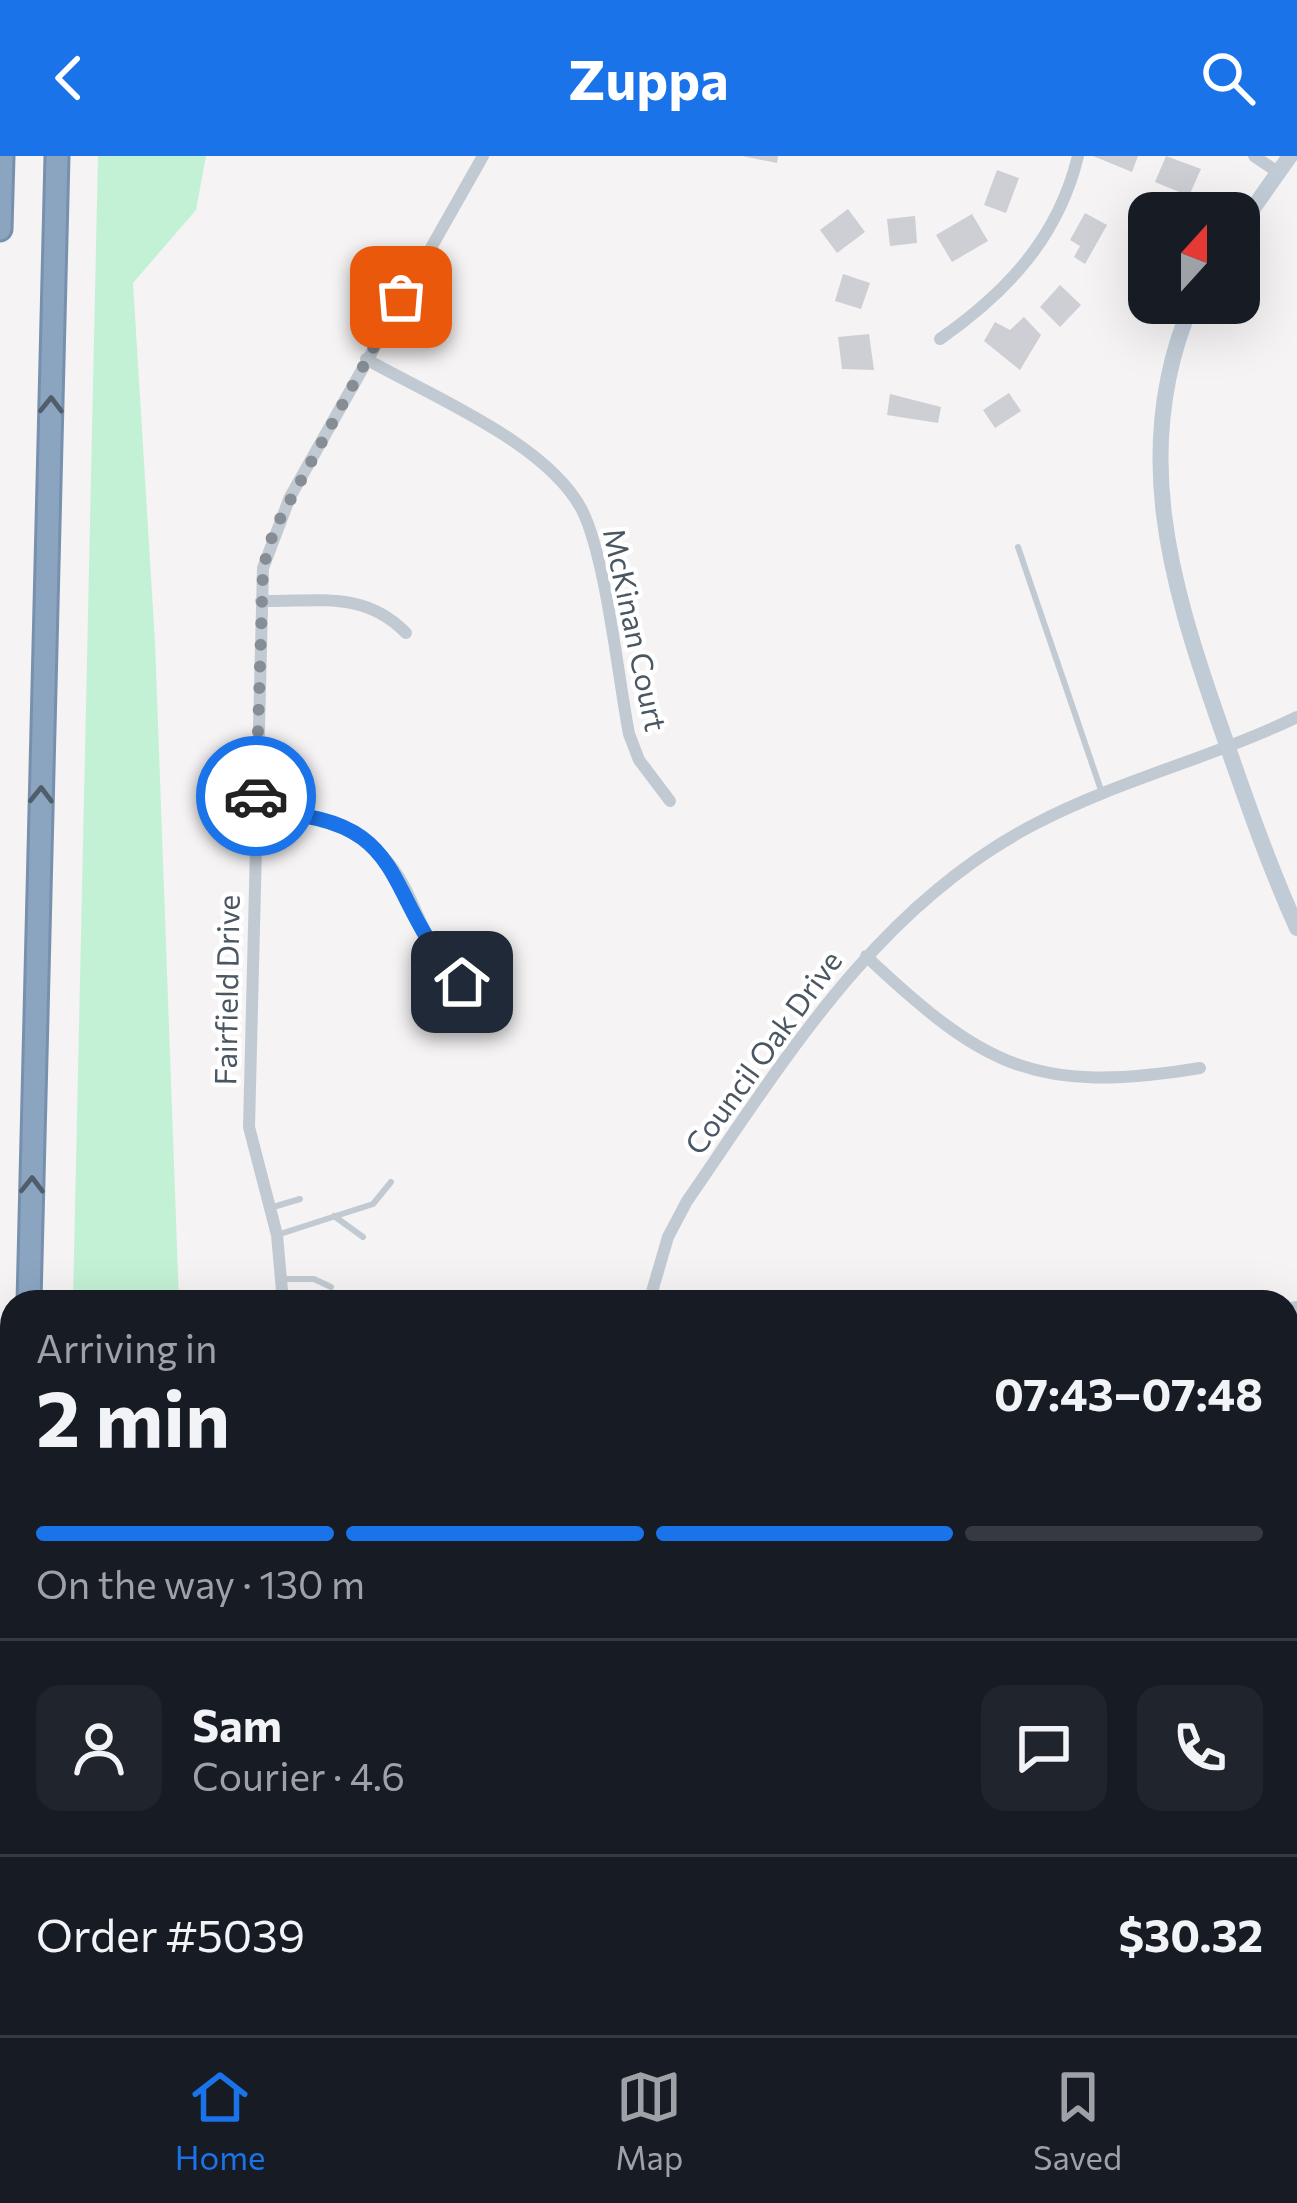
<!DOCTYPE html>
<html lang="en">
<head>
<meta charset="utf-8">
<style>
  body { margin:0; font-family:Commissioner,sans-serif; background:#20242c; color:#f1f3f6; height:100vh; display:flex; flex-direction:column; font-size:45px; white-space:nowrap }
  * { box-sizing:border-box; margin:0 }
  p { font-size:39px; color:#9ea1a6 }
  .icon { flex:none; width:66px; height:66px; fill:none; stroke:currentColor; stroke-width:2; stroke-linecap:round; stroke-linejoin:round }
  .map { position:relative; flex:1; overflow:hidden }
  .details { position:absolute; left:0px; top:1134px; width:1299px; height:747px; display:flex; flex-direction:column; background:#171b24; border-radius:36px 36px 0 0; box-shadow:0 12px 48px #0002 }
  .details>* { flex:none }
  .needle { width:78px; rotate:21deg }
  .tools { position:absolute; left:1128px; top:36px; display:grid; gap:24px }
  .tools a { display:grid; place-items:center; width:132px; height:132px; border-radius:24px; background:#171b24; box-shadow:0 12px 48px #0002; font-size:60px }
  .pin { position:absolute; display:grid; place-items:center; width:102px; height:102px; color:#fff; margin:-51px; border-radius:24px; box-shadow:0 6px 18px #0006 }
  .courier { position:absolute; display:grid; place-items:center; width:120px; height:120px; margin:-60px; border:9px solid #1a73e8; border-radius:50%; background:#fff; color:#222; box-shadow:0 3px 15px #0007 }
  .overview em { font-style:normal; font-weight:700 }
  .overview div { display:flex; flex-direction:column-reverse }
  .overview { display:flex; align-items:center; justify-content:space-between; height:204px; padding:0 36px }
  h1 { font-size:78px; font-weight:700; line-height:90px }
  .bar { display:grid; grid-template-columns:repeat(4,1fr); gap:18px 12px; align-content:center; height:144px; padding:0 36px }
  .bar i { height:15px; border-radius:9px; background:#363941 }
  .bar .active { background:#1a73e8 }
  .bar p { grid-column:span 4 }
  .line { display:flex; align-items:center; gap:30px; padding:0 36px; border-top:3px solid #363941 }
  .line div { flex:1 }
  .round { display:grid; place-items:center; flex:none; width:126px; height:126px; border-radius:24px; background:#20242c }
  header { display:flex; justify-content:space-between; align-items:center; height:156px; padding:0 36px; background:#1a73e8; color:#fff; font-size:54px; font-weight:700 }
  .tab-bar { display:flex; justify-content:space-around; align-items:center; height:168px; border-top:3px solid #363941; background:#171b24; font-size:33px; color:#9ea1a6 }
  .tab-bar a { display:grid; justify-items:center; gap:6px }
  .tab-bar .active { color:#1a73e8 }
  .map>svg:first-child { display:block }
  .green { fill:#c3f1d5 }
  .building { fill:#cdcfd5 }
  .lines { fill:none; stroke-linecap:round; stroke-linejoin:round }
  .highway-casing { stroke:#7690ad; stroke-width:27 }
  .lane { stroke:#c1cad2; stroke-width:6 }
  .street { stroke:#c1cad2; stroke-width:12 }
  .secondary { stroke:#c1cbd6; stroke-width:16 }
  .highway { stroke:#8ba5c1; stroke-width:21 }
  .oneway { stroke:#505e6b }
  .done { stroke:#868d94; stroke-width:12; stroke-dasharray:0 21.6 }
  .route { stroke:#1a73e8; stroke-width:15 }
  .labels { text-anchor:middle; stroke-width:9; stroke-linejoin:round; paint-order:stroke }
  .street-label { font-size:30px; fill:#4a5661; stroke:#fff }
</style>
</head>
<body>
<header><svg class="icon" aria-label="back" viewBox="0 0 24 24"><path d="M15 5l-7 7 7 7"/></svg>Zuppa<svg class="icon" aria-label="search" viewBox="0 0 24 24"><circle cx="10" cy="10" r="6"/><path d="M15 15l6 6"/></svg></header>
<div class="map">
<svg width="1297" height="1879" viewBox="0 0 1297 1879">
  <rect width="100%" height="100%" fill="#f5f3f3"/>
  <path class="green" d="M98 0H206L196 54 133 127 155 486 179 1146H73Z
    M68 1869H598L613 1871 615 1879H67Z"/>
  <path class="building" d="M742 0H778L777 7Z
    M1093 0H1138L1132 16Z
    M1166 0 1201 13 1189 40 1155 26Z
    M997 14 1019 22 1006 57 984 49Z
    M848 53 865 76 837 97 820 74Z
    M1085 57 1107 69 1085 108 1074 101 1080 90 1070 84Z
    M972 58 988 85 952 106 936 79Z
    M915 60 917 87 890 90 887 63Z
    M843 118 870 127 861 153 835 145Z
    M1060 129 1081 149 1060 171 1040 151Z
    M1024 161 1041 179 1020 214 984 185 995 166 1010 174Z
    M869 178 874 214 842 213 838 181Z
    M1009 237 1021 255 995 272 983 254Z
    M890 238 941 251 938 267 887 259Z
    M1084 1869H1115L1112 1879 1082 1874Z"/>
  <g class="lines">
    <defs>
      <path id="highway" d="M0 73 2 0
        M29 1146 57 0
        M11 1879 12 1853"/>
    </defs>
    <use href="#highway" class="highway-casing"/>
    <path class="lane" d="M1018 391 1102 637
      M273 1051 300 1043
      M334 1060 363 1081
      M277 1079 373 1048 391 1026
      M282 1123H314L331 1131"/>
    <path class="street" d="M1254 0 1279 17
      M940 183C1007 136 1058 82 1078 0
      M366 203C431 240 547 287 582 354 606 402 618 521 629 578L639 604 670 645
      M261 445C318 446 364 434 406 477
      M256 656C316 656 376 674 405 732 425 772 429 794 462 826
      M866 800C984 911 1035 939 1200 912
      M283 1146 277 1079 249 971 263 412 290 341 483 0
      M649 1146 668 1081 687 1045C785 903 877 750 1035 668 1119 624 1212 602 1297 561
      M1287 1153 1297 1151"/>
    <path class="secondary" d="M1239 72 1290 0
      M1192 147C1130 291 1170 425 1219 566 1243 635 1267 705 1297 772"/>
    <use href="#highway" class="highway"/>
  </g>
  <defs><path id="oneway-chevron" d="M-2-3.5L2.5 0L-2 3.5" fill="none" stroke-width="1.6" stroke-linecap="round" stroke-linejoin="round" transform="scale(3)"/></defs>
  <g class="oneway">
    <use href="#oneway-chevron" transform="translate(51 249) rotate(-89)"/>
    <use href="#oneway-chevron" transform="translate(41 639) rotate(-89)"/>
    <use href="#oneway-chevron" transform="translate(32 1029) rotate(-89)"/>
  </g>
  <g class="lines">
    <path class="done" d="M256 640 263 412 274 374 401 141"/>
    <path class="route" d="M256 640V656C418 658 378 742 462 826"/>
  </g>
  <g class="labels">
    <g class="street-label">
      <text transform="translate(634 474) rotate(78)" y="10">McKinan Court</text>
      <text transform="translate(228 834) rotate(-89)" y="10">Fairfield Drive</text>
      <text transform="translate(764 897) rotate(-54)" y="10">Council Oak Drive</text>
    </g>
  </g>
</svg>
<div class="tools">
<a><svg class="needle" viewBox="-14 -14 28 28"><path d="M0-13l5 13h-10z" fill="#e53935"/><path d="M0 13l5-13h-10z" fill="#9ea1a6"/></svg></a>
</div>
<div class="pin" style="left:401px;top:141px;background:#ea580c"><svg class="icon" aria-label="bag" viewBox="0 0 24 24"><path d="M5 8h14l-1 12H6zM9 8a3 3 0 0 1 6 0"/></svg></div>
<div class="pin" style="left:462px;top:826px;background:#1f2937"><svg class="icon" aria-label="home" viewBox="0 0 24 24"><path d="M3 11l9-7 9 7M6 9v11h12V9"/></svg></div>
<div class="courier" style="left:256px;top:640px"><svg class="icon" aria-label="car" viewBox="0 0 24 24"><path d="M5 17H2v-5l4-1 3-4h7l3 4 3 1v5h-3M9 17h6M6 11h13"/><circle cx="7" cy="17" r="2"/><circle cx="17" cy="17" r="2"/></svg></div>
<section class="details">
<div class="overview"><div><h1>2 min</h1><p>Arriving in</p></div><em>07:43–07:48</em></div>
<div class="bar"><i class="active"></i><i class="active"></i><i class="active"></i><i></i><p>On the way · 130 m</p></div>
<div class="line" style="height:216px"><a class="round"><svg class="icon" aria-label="person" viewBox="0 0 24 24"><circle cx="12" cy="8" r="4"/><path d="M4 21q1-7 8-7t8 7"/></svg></a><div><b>Sam</b><p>Courier · 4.6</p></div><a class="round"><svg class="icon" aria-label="chat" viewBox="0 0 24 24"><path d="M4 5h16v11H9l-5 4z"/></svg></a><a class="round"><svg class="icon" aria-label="phone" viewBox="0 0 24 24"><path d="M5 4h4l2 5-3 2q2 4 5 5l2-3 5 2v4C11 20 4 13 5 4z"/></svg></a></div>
<div class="line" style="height:156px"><div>Order #5039</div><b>$30.32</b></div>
</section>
</div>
<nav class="tab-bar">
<a class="active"><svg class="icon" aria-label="home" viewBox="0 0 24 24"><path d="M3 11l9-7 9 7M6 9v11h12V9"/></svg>Home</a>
<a><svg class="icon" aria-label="map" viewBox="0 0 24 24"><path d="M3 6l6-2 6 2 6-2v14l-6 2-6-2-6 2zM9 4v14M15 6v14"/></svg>Map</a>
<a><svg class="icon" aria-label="saved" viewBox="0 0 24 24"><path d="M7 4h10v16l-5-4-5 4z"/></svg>Saved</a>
</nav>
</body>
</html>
